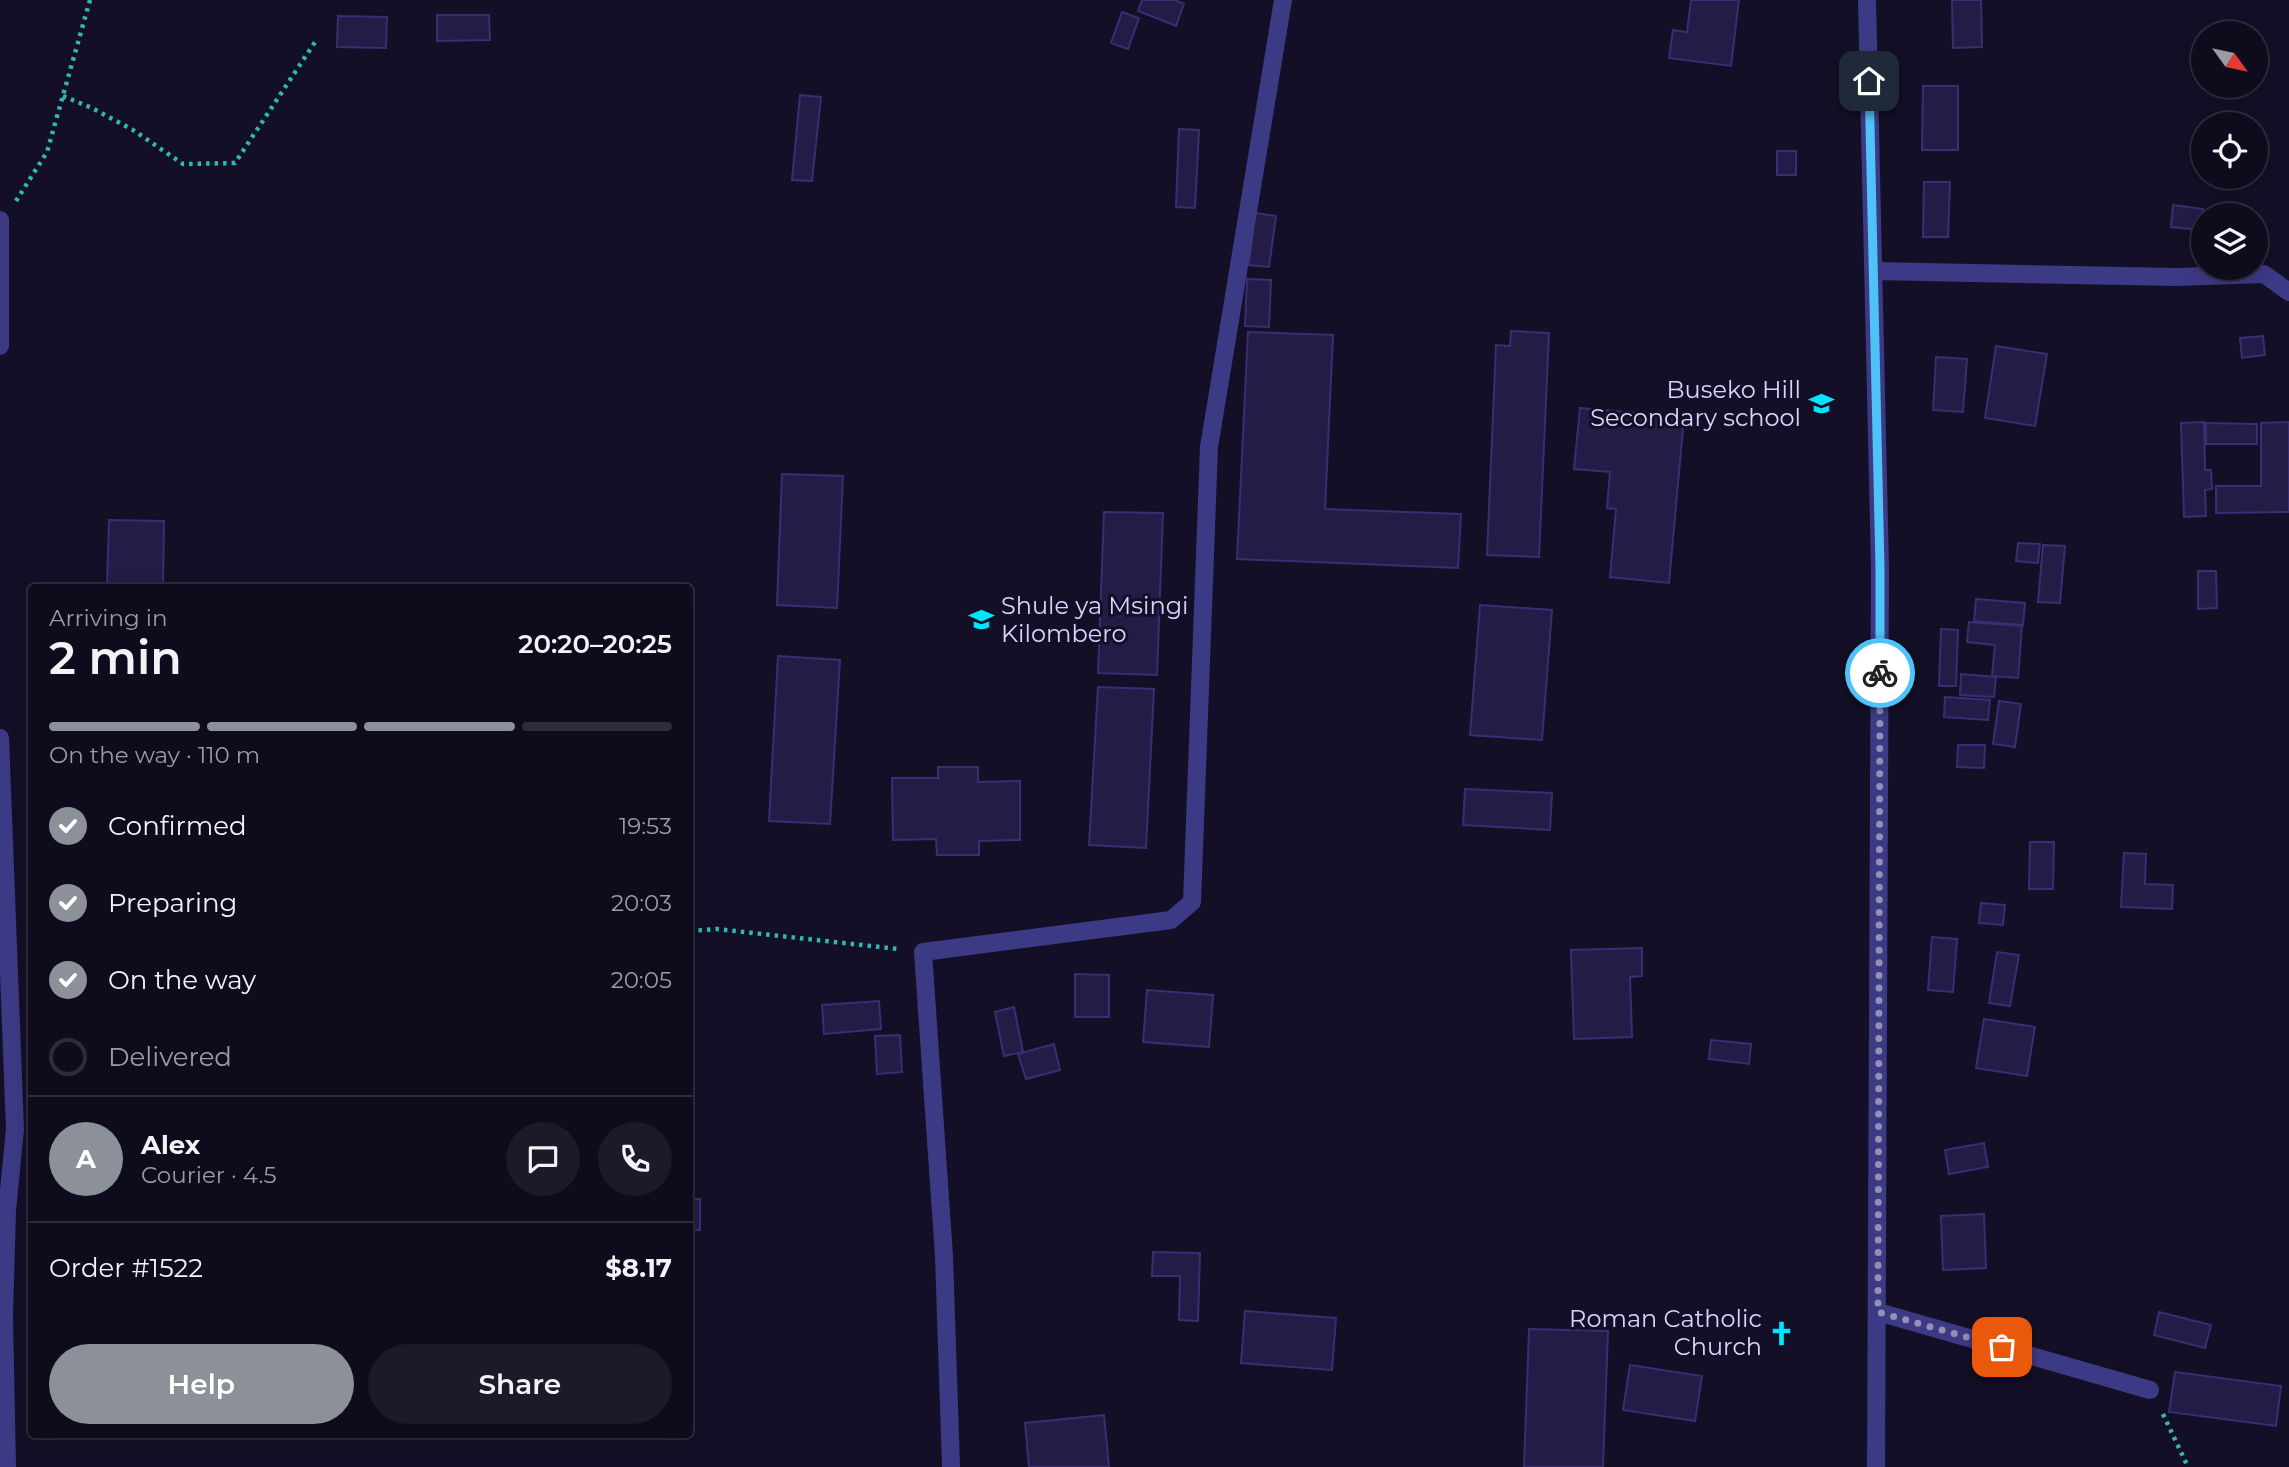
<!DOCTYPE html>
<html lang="en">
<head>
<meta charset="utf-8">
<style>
  body { margin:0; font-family:Montserrat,sans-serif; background:#1c1929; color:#f1f3f6; height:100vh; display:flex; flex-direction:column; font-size:26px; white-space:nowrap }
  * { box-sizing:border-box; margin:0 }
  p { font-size:23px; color:#9b9ba3 }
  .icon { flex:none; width:38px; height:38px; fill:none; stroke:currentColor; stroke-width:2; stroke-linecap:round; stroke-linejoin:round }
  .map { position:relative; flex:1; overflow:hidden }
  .side { position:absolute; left:28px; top:584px; width:665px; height:854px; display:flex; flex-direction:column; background:#0e0b1c; border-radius:7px; box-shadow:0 4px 18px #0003,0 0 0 2px #2e2b3b }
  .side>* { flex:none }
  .needle { width:46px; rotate:123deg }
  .tools { position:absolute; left:2191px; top:21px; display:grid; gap:14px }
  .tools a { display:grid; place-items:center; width:77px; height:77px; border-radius:50%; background:#0e0b1c; box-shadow:0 4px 18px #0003,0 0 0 2px #2e2b3b; font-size:35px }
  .pin { position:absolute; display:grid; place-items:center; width:60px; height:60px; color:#fff; margin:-30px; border-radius:14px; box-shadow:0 4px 10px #0006 }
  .courier { position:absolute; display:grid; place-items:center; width:70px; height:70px; margin:-35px; border:5px solid #4fc3f7; border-radius:50%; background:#fff; color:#222; box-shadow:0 2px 9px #0007 }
  .overview em { font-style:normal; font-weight:600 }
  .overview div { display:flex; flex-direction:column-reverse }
  .overview { display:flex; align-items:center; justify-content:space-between; height:119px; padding:0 21px }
  h1 { font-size:46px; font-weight:600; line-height:52px }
  .bar { display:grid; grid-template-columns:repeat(4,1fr); gap:10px 7px; align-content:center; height:84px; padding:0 21px }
  .bar i { height:9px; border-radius:5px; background:#2e2b3b }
  .bar .on { background:#8c9099 }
  .bar p { grid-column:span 4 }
  .line { display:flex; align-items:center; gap:18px; padding:0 21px; border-top:2px solid #2e2b3b }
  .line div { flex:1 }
  .round { display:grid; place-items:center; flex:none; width:74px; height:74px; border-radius:37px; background:#1c1929 }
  ol { padding:0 21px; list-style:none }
  li { display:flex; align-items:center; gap:21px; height:77px }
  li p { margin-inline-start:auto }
  li .icon { padding:7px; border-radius:50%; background:#8c9099; color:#fff; stroke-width:4 }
  li:last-child { color:#9b9ba3 }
  li i { width:38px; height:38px; border:4px solid #2e2b3b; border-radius:50% }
  .primary-button { display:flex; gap:14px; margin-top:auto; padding:14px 21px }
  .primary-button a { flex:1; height:80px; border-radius:42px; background:#8c9099; color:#fff; font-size:28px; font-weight:600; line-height:80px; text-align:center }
  .primary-button a+a { background:#1c1929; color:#f1f3f6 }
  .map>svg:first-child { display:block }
  .building { fill:#241b47; stroke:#3b2d73; stroke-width:2 }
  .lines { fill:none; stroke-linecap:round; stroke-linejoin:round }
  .path { stroke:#2fb8b0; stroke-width:4.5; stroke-dasharray:3.5 5; stroke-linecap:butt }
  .minor { stroke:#3d3a85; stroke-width:18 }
  .done { stroke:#948fb3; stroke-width:7; stroke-dasharray:0 12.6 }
  .route { stroke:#4fc3f7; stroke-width:9 }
  .labels { text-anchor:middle; stroke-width:6; stroke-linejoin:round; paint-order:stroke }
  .poi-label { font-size:24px; fill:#d9d4ff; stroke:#130f26; text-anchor:end }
</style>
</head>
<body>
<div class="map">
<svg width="2289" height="1467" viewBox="0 0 2289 1467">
  <rect width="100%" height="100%" fill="#130f26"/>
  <path class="building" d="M1142 0H1175L1184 4 1176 26 1138 11Z
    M1691 0H1739L1731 66 1669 58 1673 30 1687 32Z
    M1952 0H1981L1982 47 1953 48Z
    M1122 12 1139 18 1128 49 1111 43Z
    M437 15H489L490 40 437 41Z
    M338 16 387 17 386 48 337 47Z
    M1923 86H1958V150H1922Z
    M800 95 821 97 812 181 792 180Z
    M1179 129 1199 130 1195 208 1176 207Z
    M1777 151H1796V175H1777Z
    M1924 182H1950L1948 237H1923Z
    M2173 205 2203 209 2200 230 2171 227Z
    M1255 213 1276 216 1269 267 1249 265Z
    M1247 279 1271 280 1269 327 1245 326Z
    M1511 331 1549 333 1539 557 1487 555 1496 345 1510 346Z
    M1248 332 1333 335 1325 509 1461 514 1458 568 1237 559Z
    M2263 336 2265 355 2242 358 2240 338Z
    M1996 346 2047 354 2035 426 1985 418Z
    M1936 357 1967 359 1963 412 1933 410Z
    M1580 408 1684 417 1669 583 1610 577 1616 509 1607 508 1610 472 1574 469Z
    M2204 422 2205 470H2211L2212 489 2205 490 2206 516 2184 517 2181 423Z
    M2289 422V512L2216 513V486H2261V423Z
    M2206 423 2257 424V444H2206Z
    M782 474 843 476 837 608 777 605Z
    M1104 512 1163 513 1157 675 1098 673Z
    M109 520 164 521 163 588H107Z
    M2018 543 2040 544 2038 563 2016 561Z
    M2043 545 2065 546 2060 603 2038 602Z
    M2198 571H2216L2217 608 2198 609Z
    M1976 599 2025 603 2023 625 1974 621Z
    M1480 605 1552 610 1542 740 1470 735Z
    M1969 622 2022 626 2018 678 1992 676 1995 645 1967 642Z
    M1941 629 1958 630 1956 686H1939Z
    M778 656 840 660 830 824 769 821Z
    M1961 674 1996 677 1994 697 1960 695Z
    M1098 687 1154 689 1146 848 1089 845Z
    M1945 697 1990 700 1988 720 1944 717Z
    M1999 701 2021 704 2015 747 1993 744Z
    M1958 745H1985L1984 768 1957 767Z
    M938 767H978V782L1020 781V840L979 841V855H937L936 839 893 840 892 778H938Z
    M1465 789 1552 793 1550 830 1463 825Z
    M2030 842H2054L2053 889H2029Z
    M2124 853 2146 854 2145 884 2173 885 2172 909 2121 907Z
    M1981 903 2005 905 2003 925 1979 923Z
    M1932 937 1957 939 1953 992 1928 990Z
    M1642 948V976L1630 977 1632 1037 1574 1039 1571 950Z
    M1997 952 2019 955 2010 1006 1989 1003Z
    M1075 974 1109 975V1017H1075Z
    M1147 990 1213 995 1209 1047 1143 1042Z
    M879 1001 881 1029 824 1034 822 1005Z
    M1014 1007 1023 1052 1004 1056 995 1012Z
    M1984 1019 2035 1027 2027 1076 1976 1068Z
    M900 1035 902 1072 877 1074 875 1036Z
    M1711 1040 1751 1044 1749 1064 1709 1059Z
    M1054 1044 1060 1070 1026 1079 1018 1054Z
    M1984 1143 1988 1167 1949 1174 1945 1150Z
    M690 1199H700V1230H690Z
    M1984 1214 1986 1268 1943 1270 1941 1216Z
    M1153 1252 1200 1253 1198 1321 1179 1320 1180 1276H1152Z
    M1245 1311 1336 1318 1332 1370 1241 1363Z
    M2159 1312 2211 1325 2205 1348 2154 1335Z
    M1529 1329 1608 1331 1603 1467H1524Z
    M1630 1365 1702 1376 1695 1421 1623 1410Z
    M2175 1372 2281 1386 2276 1426 2169 1412Z
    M1104 1415 1109 1467H1029L1025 1423Z"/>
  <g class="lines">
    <path class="path" d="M63 96 92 108 133 130 183 164 235 163 317 39
      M16 201 47 152 90 0
      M690 931 717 929 898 949
      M2163 1414 2188 1467"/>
    <path class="minor" d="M1867 0 1880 568 1876 1467
      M0 220V346
      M1874 271 2177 277 2264 274 2289 292
      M0 738 15 1129 7 1211 4 1316 7 1467
      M1878 1312 2150 1390
      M951 1467 944 1256 923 952 1171 920 1192 902 1209 447 1283 0"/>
  </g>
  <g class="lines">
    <path class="done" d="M1880 673 1878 1312 2002 1347"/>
    <path class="route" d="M1869 81 1880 568V673"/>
  </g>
  <defs>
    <symbol id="school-bare" viewBox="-9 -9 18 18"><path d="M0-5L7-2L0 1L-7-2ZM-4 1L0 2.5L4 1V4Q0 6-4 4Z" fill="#00e5ff" stroke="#130f26" stroke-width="2.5" paint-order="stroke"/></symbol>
    <symbol id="church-bare" viewBox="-9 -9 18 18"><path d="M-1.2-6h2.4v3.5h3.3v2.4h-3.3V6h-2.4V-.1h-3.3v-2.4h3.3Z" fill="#00e5ff" stroke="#130f26" stroke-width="2.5" paint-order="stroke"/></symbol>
  </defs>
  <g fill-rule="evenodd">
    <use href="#school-bare" x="1804" y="386" width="35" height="35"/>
    <use href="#school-bare" x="964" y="602" width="35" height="35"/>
    <use href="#church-bare" x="1764" y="1316" width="35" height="35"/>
  </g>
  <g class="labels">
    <g class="poi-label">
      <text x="1801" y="398">Buseko Hill<tspan x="1801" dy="28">Secondary school</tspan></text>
      <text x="1001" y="614" text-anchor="start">Shule ya Msingi<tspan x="1001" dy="28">Kilombero</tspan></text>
      <text x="1762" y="1327">Roman Catholic<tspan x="1762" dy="28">Church</tspan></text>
    </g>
  </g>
</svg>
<div class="tools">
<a><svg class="needle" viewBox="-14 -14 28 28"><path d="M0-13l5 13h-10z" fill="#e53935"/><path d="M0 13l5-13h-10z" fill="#9b9ba3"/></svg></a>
<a><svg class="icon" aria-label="locate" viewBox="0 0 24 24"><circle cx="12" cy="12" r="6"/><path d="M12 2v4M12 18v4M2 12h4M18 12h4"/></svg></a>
<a><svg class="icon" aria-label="layers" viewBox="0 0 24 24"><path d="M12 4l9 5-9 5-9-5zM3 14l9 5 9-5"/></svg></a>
</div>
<div class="pin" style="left:2002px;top:1347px;background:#ea580c"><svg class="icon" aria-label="bag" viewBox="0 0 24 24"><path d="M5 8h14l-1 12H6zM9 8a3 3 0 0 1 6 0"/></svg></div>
<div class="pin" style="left:1869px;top:81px;background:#1f2937"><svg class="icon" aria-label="home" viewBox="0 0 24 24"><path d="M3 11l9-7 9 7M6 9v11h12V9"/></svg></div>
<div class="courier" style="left:1880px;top:673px"><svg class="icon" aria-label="bike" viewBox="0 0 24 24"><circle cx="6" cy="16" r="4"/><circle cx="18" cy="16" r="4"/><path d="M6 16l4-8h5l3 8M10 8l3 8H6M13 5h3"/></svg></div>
<section class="side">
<div class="overview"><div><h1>2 min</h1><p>Arriving in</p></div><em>20:20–20:25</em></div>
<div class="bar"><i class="on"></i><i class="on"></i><i class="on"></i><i></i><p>On the way · 110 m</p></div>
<ol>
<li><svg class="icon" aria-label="check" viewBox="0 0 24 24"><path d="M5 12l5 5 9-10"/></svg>Confirmed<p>19:53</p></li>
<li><svg class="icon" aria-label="check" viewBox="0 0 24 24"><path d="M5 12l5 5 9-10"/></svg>Preparing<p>20:03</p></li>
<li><svg class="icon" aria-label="check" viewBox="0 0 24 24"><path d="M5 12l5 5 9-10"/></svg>On the way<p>20:05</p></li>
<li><i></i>Delivered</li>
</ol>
<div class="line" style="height:126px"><b class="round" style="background:#8c9099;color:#fff">A</b><div><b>Alex</b><p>Courier · 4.5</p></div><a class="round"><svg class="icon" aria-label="chat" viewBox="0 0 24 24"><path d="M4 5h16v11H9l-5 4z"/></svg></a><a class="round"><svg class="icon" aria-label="phone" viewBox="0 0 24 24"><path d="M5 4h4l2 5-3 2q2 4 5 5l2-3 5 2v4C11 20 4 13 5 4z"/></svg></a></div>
<div class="line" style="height:91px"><div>Order #1522</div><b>$8.17</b></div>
<div class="primary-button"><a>Help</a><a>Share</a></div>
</section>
</div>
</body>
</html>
